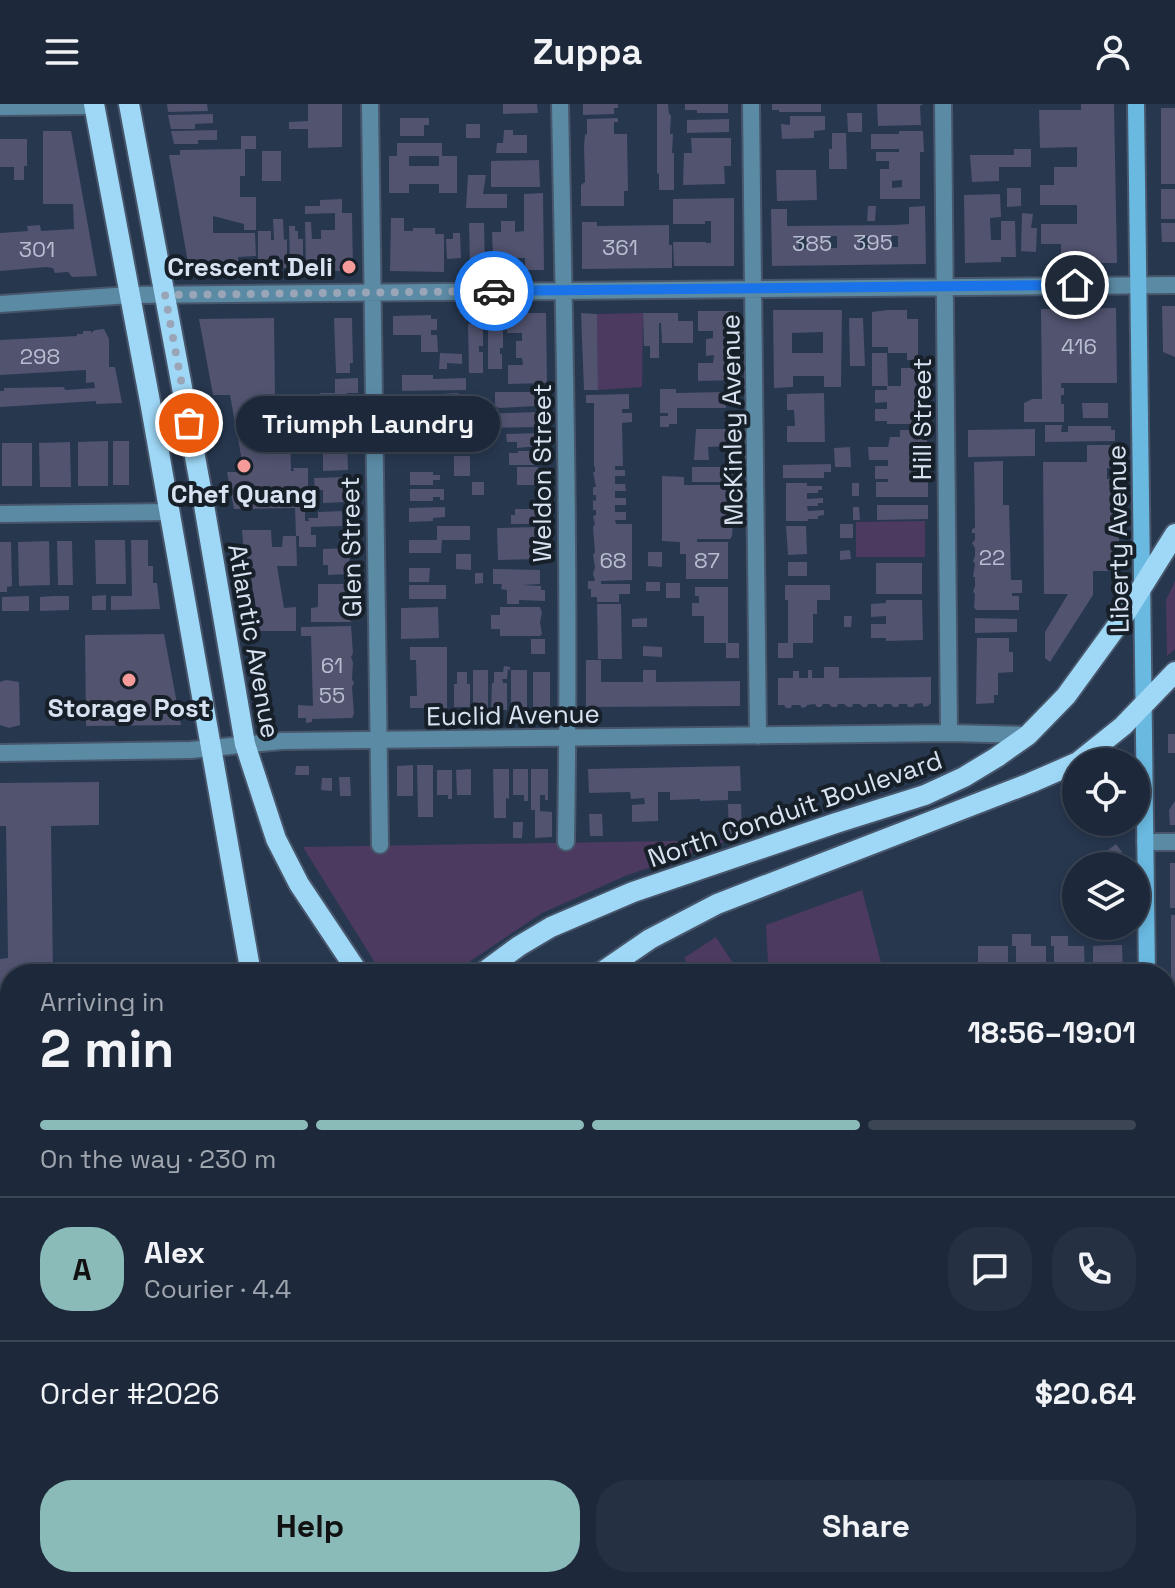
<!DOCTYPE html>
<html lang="en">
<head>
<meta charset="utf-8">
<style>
  body { margin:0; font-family:"Space Grotesk",sans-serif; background:#253142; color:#f1f3f6; height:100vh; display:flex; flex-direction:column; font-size:30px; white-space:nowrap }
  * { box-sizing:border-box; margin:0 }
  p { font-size:26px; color:#a0a6af }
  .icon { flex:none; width:44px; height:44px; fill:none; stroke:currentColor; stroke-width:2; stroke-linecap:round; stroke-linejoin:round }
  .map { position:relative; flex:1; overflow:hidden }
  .details { position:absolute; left:0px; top:860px; width:1176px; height:624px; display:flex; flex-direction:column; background:#1d293a; border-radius:32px 32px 0 0; box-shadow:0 4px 12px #0003,0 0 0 2px #3b4554 }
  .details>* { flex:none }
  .buttons { position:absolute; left:1062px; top:644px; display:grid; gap:16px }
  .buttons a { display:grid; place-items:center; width:88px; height:88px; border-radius:50%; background:#1d293a; box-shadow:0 4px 12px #0003,0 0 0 2px #3b4554; font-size:40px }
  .pin { position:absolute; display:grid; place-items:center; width:68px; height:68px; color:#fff; margin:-34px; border:4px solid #fff; border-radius:50%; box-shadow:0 2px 8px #0007 }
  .courier { position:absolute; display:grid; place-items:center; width:80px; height:80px; margin:-40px; border:6px solid #1a73e8; border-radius:50%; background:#fff; color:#222; box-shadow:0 2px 10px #0007 }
  .bubble { position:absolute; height:56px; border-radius:28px; background:#1d293a; box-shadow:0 4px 12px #0003,0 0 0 2px #3b4554; font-size:26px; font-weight:600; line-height:56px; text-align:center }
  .headline em { font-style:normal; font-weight:600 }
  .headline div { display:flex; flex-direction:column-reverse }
  .headline { display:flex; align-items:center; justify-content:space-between; height:136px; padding:0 40px }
  h1 { font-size:52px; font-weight:600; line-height:60px }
  .bar { display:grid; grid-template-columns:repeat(4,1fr); gap:12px 8px; align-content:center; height:96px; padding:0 40px }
  .bar i { height:10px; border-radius:6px; background:#3b4554 }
  .bar .on { background:#8bbbb9 }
  .bar p { grid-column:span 4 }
  .line { display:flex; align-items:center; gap:20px; padding:0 40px; border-top:2px solid #3b4554 }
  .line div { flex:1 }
  .round { display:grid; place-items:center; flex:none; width:84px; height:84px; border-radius:32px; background:#253142 }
  .action { display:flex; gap:16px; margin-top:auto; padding:16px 40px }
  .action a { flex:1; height:92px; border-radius:32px; background:#8bbbb9; color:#111; font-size:32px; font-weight:600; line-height:92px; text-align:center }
  .action a+a { background:#253142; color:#f1f3f6 }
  header { display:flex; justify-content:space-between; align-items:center; height:104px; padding:0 40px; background:#1d293a; font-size:36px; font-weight:600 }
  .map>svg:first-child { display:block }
  .green { fill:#4d3a60 }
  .building { fill:#51536f; fill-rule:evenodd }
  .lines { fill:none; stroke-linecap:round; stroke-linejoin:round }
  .street-casing { stroke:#47566b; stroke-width:20 }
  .secondary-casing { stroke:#47566b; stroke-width:20 }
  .primary-casing { stroke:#47566b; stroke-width:24 }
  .street { stroke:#5b8aa4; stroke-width:16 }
  .secondary { stroke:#6ab9e1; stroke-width:16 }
  .primary { stroke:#9fd8f7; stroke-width:20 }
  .done { stroke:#9aa6b8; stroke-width:8; stroke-dasharray:0 14.4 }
  .route { stroke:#1a73e8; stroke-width:10 }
  .poi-dot { fill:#f59b9a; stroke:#171f29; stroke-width:3 }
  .labels { text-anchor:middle; stroke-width:8; stroke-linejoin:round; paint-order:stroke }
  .number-label { font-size:22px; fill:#b6bed0 }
  .poi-label { font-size:26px; font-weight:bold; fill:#d8e2f1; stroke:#171f29 }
  .street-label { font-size:26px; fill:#d8e2f1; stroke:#171f29 }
</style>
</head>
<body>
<header><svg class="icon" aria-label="menu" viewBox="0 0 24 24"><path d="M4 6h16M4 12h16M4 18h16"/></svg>Zuppa<svg class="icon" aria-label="person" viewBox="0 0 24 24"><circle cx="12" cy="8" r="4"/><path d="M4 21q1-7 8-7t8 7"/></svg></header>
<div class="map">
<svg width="1175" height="1484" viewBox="0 0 1175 1484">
  <rect width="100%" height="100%" fill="#27374e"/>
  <path class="green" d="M643 209 642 283 598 286 597 210Z
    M925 417V453H856V418Z
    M1175 477V545L1167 552 1166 496Z
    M730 736 625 772 542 809 472 856 454 870H382L303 743Z
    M862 786 884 870H778L768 860 766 821Z
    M716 833 740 870H694L684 854Z"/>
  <path class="building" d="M167 0H207L208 7 168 8Z
    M308 0H342V43L308 44V25H289V18L308 17Z
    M503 0H537L538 9 503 10Z
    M583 0H618V4H614V10L583 11Z
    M657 0H668L669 10 671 11 670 30H673L672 49H674V86H659V70L657 69Z
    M685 0H728V9H697V6H685Z
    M772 0H821V8H779V6H772Z
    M877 0H923L920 2 921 21 878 22Z
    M1081 0H1114L1117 159H1061V140H1041V120H1077V101H1040V81H1054V63H1077V43L1040 44 1039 6H1081Z
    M1161 4H1175V80H1161Z
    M847 9H862V28H848Z
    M213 10V19L195 20V25H171L168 11Z
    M790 12H825V26L814 27V34L782 35 781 20 790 21Z
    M400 14H429V21H424V32H400Z
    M618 14V18H614V30H627L628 87H624V102H581V81L585 78 584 42 585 31 587 30V15Z
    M729 15V28L687 29V16Z
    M466 20H480V34H466Z
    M217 26V36H198V40H174L171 27Z
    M504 26H513V31H527V49H496L497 39H503Z
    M43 27H71L97 172 72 173 68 168 55 169 53 164 46 163 0 167V129L28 127 27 122 40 121 41 127 74 125 73 100H43Z
    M899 27H923L924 48H920V95H880V65H889V57H876V48H899V45H871V30H899ZM902 76V83L892 84V77Z
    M832 29H846L847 65H829V45H832Z
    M241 32H256V45H245V72H240V93H256V126H244V120L213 112V129H255L256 152 238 153V169L190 170 169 51H180V46L241 45Z
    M691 34H731V62H724L725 80 683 81 684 49H692Z
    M0 35H27V62H24V76H14V63H0Z
    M397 39H442V52H409V62H439V52H457V89H439V80H409V89H389V52H397Z
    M1014 45H1031V63H999V77L972 78 970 51H1014Z
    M262 47H281V77H262Z
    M539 56 540 83H491V57Z
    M776 66H816L817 96 777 97Z
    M468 71H486L483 90H507V104H466Z
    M1007 84H1021V102L1007 103Z
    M1161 85H1175V115H1161Z
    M543 89 544 166H525V154H493L492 128H501V117H515V128L524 127V90Z
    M1000 90 1001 113 990 114 991 136H1001V117H1015L1016 153H1001V158L965 159 964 91Z
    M734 94V162H674L673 138H706V139H711V117H705V120H673V95Z
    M342 95V109H352L353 167H322V163L306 164 305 118H311L312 135H321V126H335V109L305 110V102H320V96Z
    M868 102H876L875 117H867Z
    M925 102 926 160 772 162 771 105H787V122L895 121 909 120V103ZM829 132H837V144H829ZM860 132H868V144H860ZM891 132H898V143H891ZM798 133H806L807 145H799Z
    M1022 109 1033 110 1031 124H1037L1036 148 1021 147Z
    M391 114H404V127H413V124H435V130H444V168L390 167Z
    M273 115H283L284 136 287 135V164H274V157H264V162H258V127H271V136H274Z
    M582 118H597V122L669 121V141H672V164L582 165Z
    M469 119H484L485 163H470Z
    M1161 119H1175V138H1162Z
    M289 122H295V127H298V135H303V156H290Z
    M453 129H460L461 154 447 155 446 135H453Z
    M1162 202H1175V253L1163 248Z
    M1116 204 1117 279H1061V284H1064V291H1061V300H1064V318H1024V299L1032 295H1042L1041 205Z
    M773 206H842L841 283H824V272H793V283L774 284ZM823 228V249H792V229Z
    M888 206H907V215H918V256H907V249H888V243H872V208Z
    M698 207H737V276L698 277V259H713L714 251 706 252V235L713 234V227H698Z
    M507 209H546L547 279 508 280V261H523L522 254H516V237H522V229H507Z
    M581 209 597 210 598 286H584Z
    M643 209H678V217H693V239H662L661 219H659V254H650V242H644Z
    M431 211V215H437V226H431V231H437L438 248H421V231H393V212Z
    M274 214 275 291H289L291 367H294L293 364H308V386H294V392H308V404H305V417H309L308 414H318V408L342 407V422L311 423V431H316V443H299V432H296L295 404 234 405 227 368H244L230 291H213L199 215Z
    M334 214H352L353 259H350V269H336Z
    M849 214H863L865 262H850Z
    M468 220H483V242H479V248H483V269H469Z
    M488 221H503V244H500V250H502V265H488Z
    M104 225 109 235V263H115L122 299 96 300V297L0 303V287H4V284L64 283 65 286 95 284 94 278 86 279V266L0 271V236L77 232V230H83V227H91V229L95 226Z
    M440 249 462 250V260L447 259V265H439Z
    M872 249H887L888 282H872Z
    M901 264H921V282H924V320H887V317H875V305H887V298L875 299V286H887V282H901Z
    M402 271H433V275L466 274V286L402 287Z
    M358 274V289H347V302H320V289H335V275Z
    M660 285H676V289L726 288V304H677V320H669V323H660V312H668V309H660Z
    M495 288H538L539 299 537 302 499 304 495 302Z
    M458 289V299H442V290Z
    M824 289 825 338H787V322H795L794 306H787V290Z
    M629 290V305H622V309H632V318L622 319 623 362H615V366H625V372H615V380H625L626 387H615V394H626V401H615V408H626V416H615L616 420H632V476L601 477V480H630V490H619V498H597V493H591V485H588V477H595L593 470 595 463 593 451 595 448 593 423 595 420 593 412 596 411V406H593V396L596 397V391H593V383H596L593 368H595V362L594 363V299H586V291Z
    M1082 299H1108V314H1083Z
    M402 301 445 302V315H463V327H469L470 344H451V327H445V337H401Z
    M322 308H352V316H347V326H352V330H347V334L322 335Z
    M537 308V323L477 324 476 310Z
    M1045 321H1062L1061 328H1068V322H1111V326H1115V337L1045 338Z
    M696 325H728V342L708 343 709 356H694Z
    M1035 325V352L968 353V326Z
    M900 326H927V340H924L923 358V378H928V393H876V378H888V375H875V362H888V356H869L868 343H888L890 333H900Z
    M537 329 538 342 517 344V338H507L506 330Z
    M108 337V382H78V338Z
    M113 337H129V381H113Z
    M70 338 71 383H40L39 339Z
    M2 339H32V382H2Z
    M323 341H347L348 366 323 367Z
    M1087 341H1115V357H1119V364H1107V375H1119V449H1113V458L1108 467H1093V491L1050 558 1045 554V528L1068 490H1044L1043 358H1087Z
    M850 343 851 363H835L834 344Z
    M518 347H537V361H509V349H518Z
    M454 352H470V372H454Z
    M1003 357V401H1009L1011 476H1022V489H1012V492H1019V506H976L974 503 975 490 973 488 975 482V473H973L975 460 973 457 975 452V444L972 439 975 436V429H972V425L975 424 974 358Z
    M831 360V368H824V374H783V361Z
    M517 363H538V366H540L541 375H538V381H517Z
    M692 363H733V378H692Z
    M410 368H433V371H440V376H433V381H410Z
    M662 372 684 373V381H737V418L733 419 732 432 730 435H697V438H728V475H686V450H680V438L662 437Z
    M348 373V398L323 399V386H315L314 374Z
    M472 378H484V391H472Z
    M786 379H807V382H822V386H818V389H807V395L823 394V399H818V402H807L808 407 824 406V411L818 412V415H808V417H786Z
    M852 379H859V392H852Z
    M410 385H444V396H440V393H433V397H410Z
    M877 401H928V415L877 416Z
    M445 403V413L433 414V417L409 418V404Z
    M853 403H859L860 416H853Z
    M515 405H541L542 420H511V411H515Z
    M840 420H853V434H840Z
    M437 422H470V436H442L441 449H409V436H437Z
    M786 422H806L807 450 788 451Z
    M539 423 540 455 498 456 497 424Z
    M242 426H271L272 443H282L283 432H296L297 462H277L284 504 296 503V527H260L253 504H256L249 463H245Z
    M95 436H125L126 480H96Z
    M131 436H148V462H153V479H157L160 505 111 506V492H132Z
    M49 437 50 481 19 482 18 438Z
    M57 437H72L73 481H58Z
    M0 438H11L12 482 7 483V488H0Z
    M350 444 349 470 328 471V461H323V445Z
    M850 446 851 455 840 456V447Z
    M648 448H662V463L648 462Z
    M456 450H471V466L456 465Z
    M788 458H807V472H788Z
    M876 459H922V490H876Z
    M409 464H430L429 478H409Z
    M493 465 540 466V480L522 481 541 482V486H545V497L519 496V500H507V486L501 485 502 480H493Z
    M475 469H483V479L475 480Z
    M646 478H660V487H646Z
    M666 479H680V494H666Z
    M318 480H349V503H355V516H350L351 518H311V504L318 503Z
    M409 481H446V495H409Z
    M785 481H830V496H817V510H813V539H793V554H778V539H788V496H785Z
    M695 483H728V539H739V554H726V539H704V512H692V499H699V492H695Z
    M106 491V506H92V492Z
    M29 492V507H2V493Z
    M53 492H69V506L40 507V493Z
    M886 496H922L923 536 886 537V534H871V520H886V512L871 513V500L886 499Z
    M597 500H621L622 555H598Z
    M438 503 439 534 401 535V504Z
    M500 503H540L542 509 540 518 542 530 540 532H500V525H491V511H500Z
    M844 512H852L851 523H844Z
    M647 514V523H632V515Z
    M975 514 1017 515V528L975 529Z
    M351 522 353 549 351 553 353 558 352 575 354 579 352 583 354 610 352 614 312 615V618L306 619V614H298V601L313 602 311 532H301V523Z
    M164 530 181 621 86 622 85 531Z
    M977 534H1009V548H1013V568L998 569V591H994V599L976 600Z
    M531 535H545V550H531Z
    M643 542 662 543V553L643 552Z
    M410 543H447V604H410V592H417L416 556H410Z
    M586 556H601V578H643V566H656V578L740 577V602L586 603Z
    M504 562 510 563V566L508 565 507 575H502L503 579H507V606H491L492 579H494V568H503Z
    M824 563H839V574L931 573V599L928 602 924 603 922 599 915 600 913 603H908L907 600H899L898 603H893L891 600H884L883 603H878L876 600H868L867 603H863L860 600H853L852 603H848L844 600H838L837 603H832L829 600H823L821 603H817L815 600 807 601 806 603 802 604 800 601H792L791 604H786L784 601H778V574H793V567H799V574H808V566H812V574H824Z
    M473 566H488V604H473Z
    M511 566H527V603H511Z
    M457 568H467V580H470V603H454V580H457Z
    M533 568H550V603H533Z
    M6 576 19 578 20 621 9 624 0 621V578Z
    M1168 630H1175V649H1168Z
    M413 661V692H397V662Z
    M417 661H433V713H418Z
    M296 662H309V671H295Z
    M740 662 741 687H728V696L700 697V695L670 696V688H658V717L632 718V701L645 700 644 694 631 695 630 688 589 689 588 665Z
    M471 665V691H457L456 666Z
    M493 665H509V695L506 694V714H494Z
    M513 665H528V697H524V691H513Z
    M531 665H548V696H545V691H540V707L552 708V733L535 734V706H531Z
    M437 666H452V695H448V691H437Z
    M339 673H350L351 692H340Z
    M322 674H332V687L321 686Z
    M99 678V721L51 722 53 870H10V899H0V855L8 854 6 722H0V679Z
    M1175 697V721H1170L1169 706Z
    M728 700H741L742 730H729Z
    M589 710H602L603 732H590Z
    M513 718H523L522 734H513Z
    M1116 740 1122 748V762H1087Z
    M1170 759H1175V804H1170Z
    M1076 770V820H1073L1072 773Z
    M1171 811H1175V880H1171Z
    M1012 830H1031V842H1046V870H1016V842H1012Z
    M1051 832H1068V842H1084L1085 870H1054V842H1051Z
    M1108 841H1122L1123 870H1093V842Z
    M978 842H1008V870H978Z
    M0 954H10V1183H0Z
    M0 1234H10V1282L0 1289Z
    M0 1415H10V1458H3L0 1461Z
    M435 1474H479V1484H436Z
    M522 1474H557V1483L522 1484Z
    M656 1474H672V1481H656Z
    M675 1474H689V1480H675Z
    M694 1474H708V1480H694Z
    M713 1474H728V1477H725L724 1479H713Z
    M791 1474H805V1479H791Z
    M961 1474H990V1477H961Z"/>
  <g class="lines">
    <defs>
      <path id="street" d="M370 0 380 741
        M560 0C565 246 570 492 566 738
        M751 0 758 632
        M943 0 949 629
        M0 3 94 2
        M0 200 130 191 1175 181
        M0 410 170 408
        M0 649 191 646 282 637 949 629 1028 631
        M1145 738H1175
        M1166 903H1175
        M0 928H10
        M1166 1102H1175
        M0 1209H10
        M1166 1300H1175
        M82 1474V1484
        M202 1484 291 1482 342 1484"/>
      <path id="secondary" d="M1136 0 1147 870
        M1156 1474V1484"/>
      <path id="primary" d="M94 0 151 303 251 870
        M129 0 204 401 245 640 276 735 299 780 359 870
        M1078 658 1123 622 1175 568
        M481 870 519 842 551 823 633 788 836 719 925 691 964 673 997 653 1028 631 1066 592 1122 515 1175 430
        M599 870 650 835 717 800 1030 679 1076 659
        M365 1474 367 1484
        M404 1474 406 1484"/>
    </defs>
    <use href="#street" class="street-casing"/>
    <use href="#secondary" class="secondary-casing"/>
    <use href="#primary" class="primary-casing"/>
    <use href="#street" class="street"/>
    <use href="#secondary" class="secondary"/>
    <use href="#primary" class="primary"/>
  </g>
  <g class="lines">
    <path class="done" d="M189 319 165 191 494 187"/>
    <path class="route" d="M494 187 1075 181"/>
  </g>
  <g class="poi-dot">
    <circle cx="349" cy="163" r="8"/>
    <circle cx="244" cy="362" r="8"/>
    <circle cx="129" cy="576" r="8"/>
  </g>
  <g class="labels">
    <g class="number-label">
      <text x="873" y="146">395</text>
      <text x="812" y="147">385</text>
      <text x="620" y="151">361</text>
      <text x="37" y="153">301</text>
      <text x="1079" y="250">416</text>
      <text x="40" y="260">298</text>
      <text x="992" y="461">22</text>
      <text x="613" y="464">68</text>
      <text x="707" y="464">87</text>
      <text x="332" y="569">61</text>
      <text x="332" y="599">55</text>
    </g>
    <g class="poi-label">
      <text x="333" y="172" text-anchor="end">Crescent Deli</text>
      <text x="244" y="399">Chef Quang</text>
      <text x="129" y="613">Storage Post</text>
    </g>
    <g class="street-label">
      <text transform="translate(922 315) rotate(-90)" y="9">Hill Street</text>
      <text transform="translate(732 316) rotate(-91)" y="9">McKinley Avenue</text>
      <text transform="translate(542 369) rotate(-90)" y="9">Weldon Street</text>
      <text transform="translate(1118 435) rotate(-91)" y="9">Liberty Avenue</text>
      <text transform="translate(351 443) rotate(-91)" y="9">Glen Street</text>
      <text transform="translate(254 537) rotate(80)" y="9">Atlantic Avenue</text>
      <text transform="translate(513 611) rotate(-1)" y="9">Euclid Avenue</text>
      <text transform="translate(795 705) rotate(-19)" y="9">North Conduit Boulevard</text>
    </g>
  </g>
</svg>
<div class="buttons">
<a><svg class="icon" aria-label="locate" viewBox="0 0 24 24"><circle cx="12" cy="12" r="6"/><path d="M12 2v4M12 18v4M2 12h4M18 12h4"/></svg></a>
<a><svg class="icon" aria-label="layers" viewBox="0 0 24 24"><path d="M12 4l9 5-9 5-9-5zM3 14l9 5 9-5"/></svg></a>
</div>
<div class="pin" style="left:189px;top:319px;background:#ea580c"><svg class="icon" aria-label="bag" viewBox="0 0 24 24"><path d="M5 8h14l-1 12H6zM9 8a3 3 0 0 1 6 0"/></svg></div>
<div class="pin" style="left:1075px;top:181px;background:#1f2937"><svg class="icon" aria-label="home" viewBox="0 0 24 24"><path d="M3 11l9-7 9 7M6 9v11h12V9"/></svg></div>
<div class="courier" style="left:494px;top:187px"><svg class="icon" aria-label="car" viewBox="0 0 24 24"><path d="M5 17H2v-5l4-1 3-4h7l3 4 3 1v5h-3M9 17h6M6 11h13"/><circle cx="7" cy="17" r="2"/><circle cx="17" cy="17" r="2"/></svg></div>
<div class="bubble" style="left:236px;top:292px;width:264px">Triumph Laundry</div>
<section class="details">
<div class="headline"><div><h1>2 min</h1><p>Arriving in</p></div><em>18:56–19:01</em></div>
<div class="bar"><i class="on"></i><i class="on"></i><i class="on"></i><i></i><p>On the way · 230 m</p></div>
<div class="line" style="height:144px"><b class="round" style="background:#8bbbb9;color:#111">A</b><div><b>Alex</b><p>Courier · 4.4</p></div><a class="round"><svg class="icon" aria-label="chat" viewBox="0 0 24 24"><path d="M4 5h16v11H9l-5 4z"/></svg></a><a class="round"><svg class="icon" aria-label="phone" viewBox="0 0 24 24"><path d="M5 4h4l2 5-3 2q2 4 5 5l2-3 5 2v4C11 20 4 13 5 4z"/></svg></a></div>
<div class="line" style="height:104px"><div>Order #2026</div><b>$20.64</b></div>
<div class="action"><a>Help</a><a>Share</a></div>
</section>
</div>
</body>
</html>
